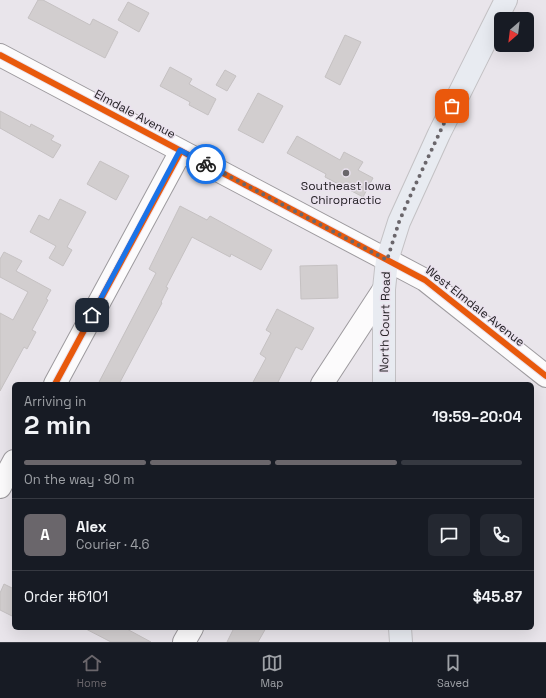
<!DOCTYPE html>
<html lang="en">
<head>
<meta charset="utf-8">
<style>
  body { margin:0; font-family:"Space Grotesk",sans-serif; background:#242831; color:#f1f3f6; height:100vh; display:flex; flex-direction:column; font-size:15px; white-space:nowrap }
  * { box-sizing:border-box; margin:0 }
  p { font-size:13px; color:#9ea1a6 }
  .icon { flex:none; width:22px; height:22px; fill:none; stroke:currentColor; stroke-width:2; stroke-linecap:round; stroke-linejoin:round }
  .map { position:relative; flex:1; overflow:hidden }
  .sheet { position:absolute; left:12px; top:382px; width:522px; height:248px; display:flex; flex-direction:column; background:#171b24; border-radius:6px; box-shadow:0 4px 16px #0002 }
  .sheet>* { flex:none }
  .needle { width:26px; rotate:208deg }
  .fabs { position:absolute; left:494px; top:12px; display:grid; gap:8px }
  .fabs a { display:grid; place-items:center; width:40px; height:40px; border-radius:6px; background:#171b24; box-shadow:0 4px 16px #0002; font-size:20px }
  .pin { position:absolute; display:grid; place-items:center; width:34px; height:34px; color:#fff; margin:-17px; border-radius:8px; box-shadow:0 2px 6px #0006 }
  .courier { position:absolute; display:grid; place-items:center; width:40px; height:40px; margin:-20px; border:3px solid #1a73e8; border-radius:50%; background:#fff; color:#222; box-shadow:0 1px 5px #0007 }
  .headline em { font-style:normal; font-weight:800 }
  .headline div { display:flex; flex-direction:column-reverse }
  .headline { display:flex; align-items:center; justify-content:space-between; height:68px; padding:0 12px }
  h1 { font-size:26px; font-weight:800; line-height:30px }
  .bar { display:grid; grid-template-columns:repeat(4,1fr); gap:6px 4px; align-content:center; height:48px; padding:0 12px }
  .bar i { height:5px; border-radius:3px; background:#363941 }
  .bar .on { background:#6a666b }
  .bar p { grid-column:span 4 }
  .line { display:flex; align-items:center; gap:10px; padding:0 12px; border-top:1px solid #363941 }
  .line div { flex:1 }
  .round { display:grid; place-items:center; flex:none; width:42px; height:42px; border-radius:6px; background:#242831 }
  .tabs { display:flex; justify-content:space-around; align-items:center; height:56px; border-top:1px solid #363941; background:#171b24; font-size:11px; color:#9ea1a6 }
  .tabs a { display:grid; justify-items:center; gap:2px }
  .tabs .on { color:#6a666b }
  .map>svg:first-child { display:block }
  .building { fill:#d2cecf; stroke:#c5c1c2 }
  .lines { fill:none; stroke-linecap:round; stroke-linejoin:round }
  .minor-casing { stroke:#9d9a9e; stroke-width:24 }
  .major-casing { stroke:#c3c1c4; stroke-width:24 }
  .minor { stroke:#fcfbfc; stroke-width:22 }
  .major { stroke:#e8ebf1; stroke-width:22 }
  .cycleway-casing { stroke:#eae2ee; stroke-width:8 }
  .cycleway { stroke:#e8590c; stroke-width:6 }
  .done { stroke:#6a666b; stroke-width:4; stroke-dasharray:0 7.2 }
  .route { stroke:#1a73e8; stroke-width:5 }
  .poi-dot { fill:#6a666b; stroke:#eae2ee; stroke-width:1.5 }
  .labels { text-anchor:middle; stroke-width:3; stroke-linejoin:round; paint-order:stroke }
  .street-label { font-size:12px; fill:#252226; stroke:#eae2ee }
  .poi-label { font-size:12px; fill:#252226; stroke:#eae2ee }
</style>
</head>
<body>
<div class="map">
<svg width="546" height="642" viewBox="0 0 546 642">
  <rect width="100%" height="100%" fill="#e9e5eb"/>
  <path class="building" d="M38 0H43L90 25 93 19 118 32 105 58 28 18Z
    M128 2 149 13 139 32 118 20Z
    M345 35 361 42 340 85 325 77Z
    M170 67 192 79 189 84 216 99 208 115 189 105 190 102 160 86Z
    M225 70 236 76 227 91 216 85Z
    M258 93 283 106 263 143 238 130Z
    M0 111 30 127 31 124 54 136 51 140 61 145 53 158 0 128Z
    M297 136 340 160 344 152 363 162 358 170 373 178 363 197 325 177 326 174 287 153Z
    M100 161 129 176 116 200 87 184Z
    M60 199 86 212 67 247 72 250 63 266 49 258 56 246 30 232 39 215 49 220Z
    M180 206 207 220 210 216 272 250 261 270 231 254 230 257 192 237 166 287 168 288 161 302 162 303 119 384H98L156 273 149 269Z
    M4 252 22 261 16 271 51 290 46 299 48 300 32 330 36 332 27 349 24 347 0 391V313L13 320 28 292 0 277V259Z
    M337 265 338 298 301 299 300 266Z
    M277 309 314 328 302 350 296 347 277 384H252L266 358 260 354 271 333 266 330Z
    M4 584 14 589V617L0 610V593Z
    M84 628H125L151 642H111Z
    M234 628H266L258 642H227Z"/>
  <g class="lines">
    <defs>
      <path id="minor" d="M0 55 425 280 546 376
        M55 384 181 151
        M322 384 384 289
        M0 487 14 461
        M184 642 192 628"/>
      <path id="major" d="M384 384V289L387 260 399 222 439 134 506 0
        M400 628 401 642"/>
    </defs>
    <use href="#minor" class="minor-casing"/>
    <use href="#major" class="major-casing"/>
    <use href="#minor" class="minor"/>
    <use href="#major" class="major"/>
    <defs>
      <path id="cycleway" d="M0 55 425 280 546 376
        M55 384 181 151"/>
    </defs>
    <use href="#cycleway" class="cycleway-casing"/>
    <use href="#cycleway" class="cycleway"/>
  </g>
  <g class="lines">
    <path class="done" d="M206 164 387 260 399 222 412 192 452 106"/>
    <path class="route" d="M92 315 180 150 206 164"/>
  </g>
  <circle class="poi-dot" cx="346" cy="173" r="4"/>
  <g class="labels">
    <g class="street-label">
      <text transform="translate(135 114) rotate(28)" y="4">Elmdale Avenue</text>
      <text transform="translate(475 306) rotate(38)" y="4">West Elmdale Avenue</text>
      <text transform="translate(385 322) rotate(-89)" y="4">North Court Road</text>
    </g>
    <g class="poi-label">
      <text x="346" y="190">Southeast Iowa<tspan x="346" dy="14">Chiropractic</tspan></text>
    </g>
  </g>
</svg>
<div class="fabs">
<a><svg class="needle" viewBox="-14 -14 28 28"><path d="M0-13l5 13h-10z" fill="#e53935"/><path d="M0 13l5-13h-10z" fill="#9ea1a6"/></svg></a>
</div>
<div class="pin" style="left:452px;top:106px;background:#ea580c"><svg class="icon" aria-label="bag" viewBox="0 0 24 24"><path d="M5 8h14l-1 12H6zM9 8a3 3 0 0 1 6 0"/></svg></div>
<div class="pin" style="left:92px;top:315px;background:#1f2937"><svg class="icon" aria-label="home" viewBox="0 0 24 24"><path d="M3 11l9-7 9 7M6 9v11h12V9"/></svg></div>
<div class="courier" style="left:206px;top:164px"><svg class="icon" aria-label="bike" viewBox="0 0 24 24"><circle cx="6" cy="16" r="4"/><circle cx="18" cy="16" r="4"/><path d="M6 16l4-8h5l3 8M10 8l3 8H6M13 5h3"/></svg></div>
<section class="sheet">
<div class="headline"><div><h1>2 min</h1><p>Arriving in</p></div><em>19:59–20:04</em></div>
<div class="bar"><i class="on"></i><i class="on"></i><i class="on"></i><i></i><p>On the way · 90 m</p></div>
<div class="line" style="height:72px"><b class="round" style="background:#6a666b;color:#fff">A</b><div><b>Alex</b><p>Courier · 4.6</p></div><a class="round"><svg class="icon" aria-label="chat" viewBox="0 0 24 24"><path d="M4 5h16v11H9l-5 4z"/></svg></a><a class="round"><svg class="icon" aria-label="phone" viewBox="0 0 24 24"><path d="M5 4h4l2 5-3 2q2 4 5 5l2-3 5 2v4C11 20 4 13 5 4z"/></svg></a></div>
<div class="line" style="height:52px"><div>Order #6101</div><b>$45.87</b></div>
</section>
</div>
<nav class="tabs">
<a class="on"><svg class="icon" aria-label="home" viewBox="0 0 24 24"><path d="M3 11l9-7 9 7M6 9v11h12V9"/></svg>Home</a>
<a><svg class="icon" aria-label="map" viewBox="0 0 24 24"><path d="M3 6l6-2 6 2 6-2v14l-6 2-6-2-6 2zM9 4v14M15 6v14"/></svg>Map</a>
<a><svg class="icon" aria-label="saved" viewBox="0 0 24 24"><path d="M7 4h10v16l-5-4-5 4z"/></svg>Saved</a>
</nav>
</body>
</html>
